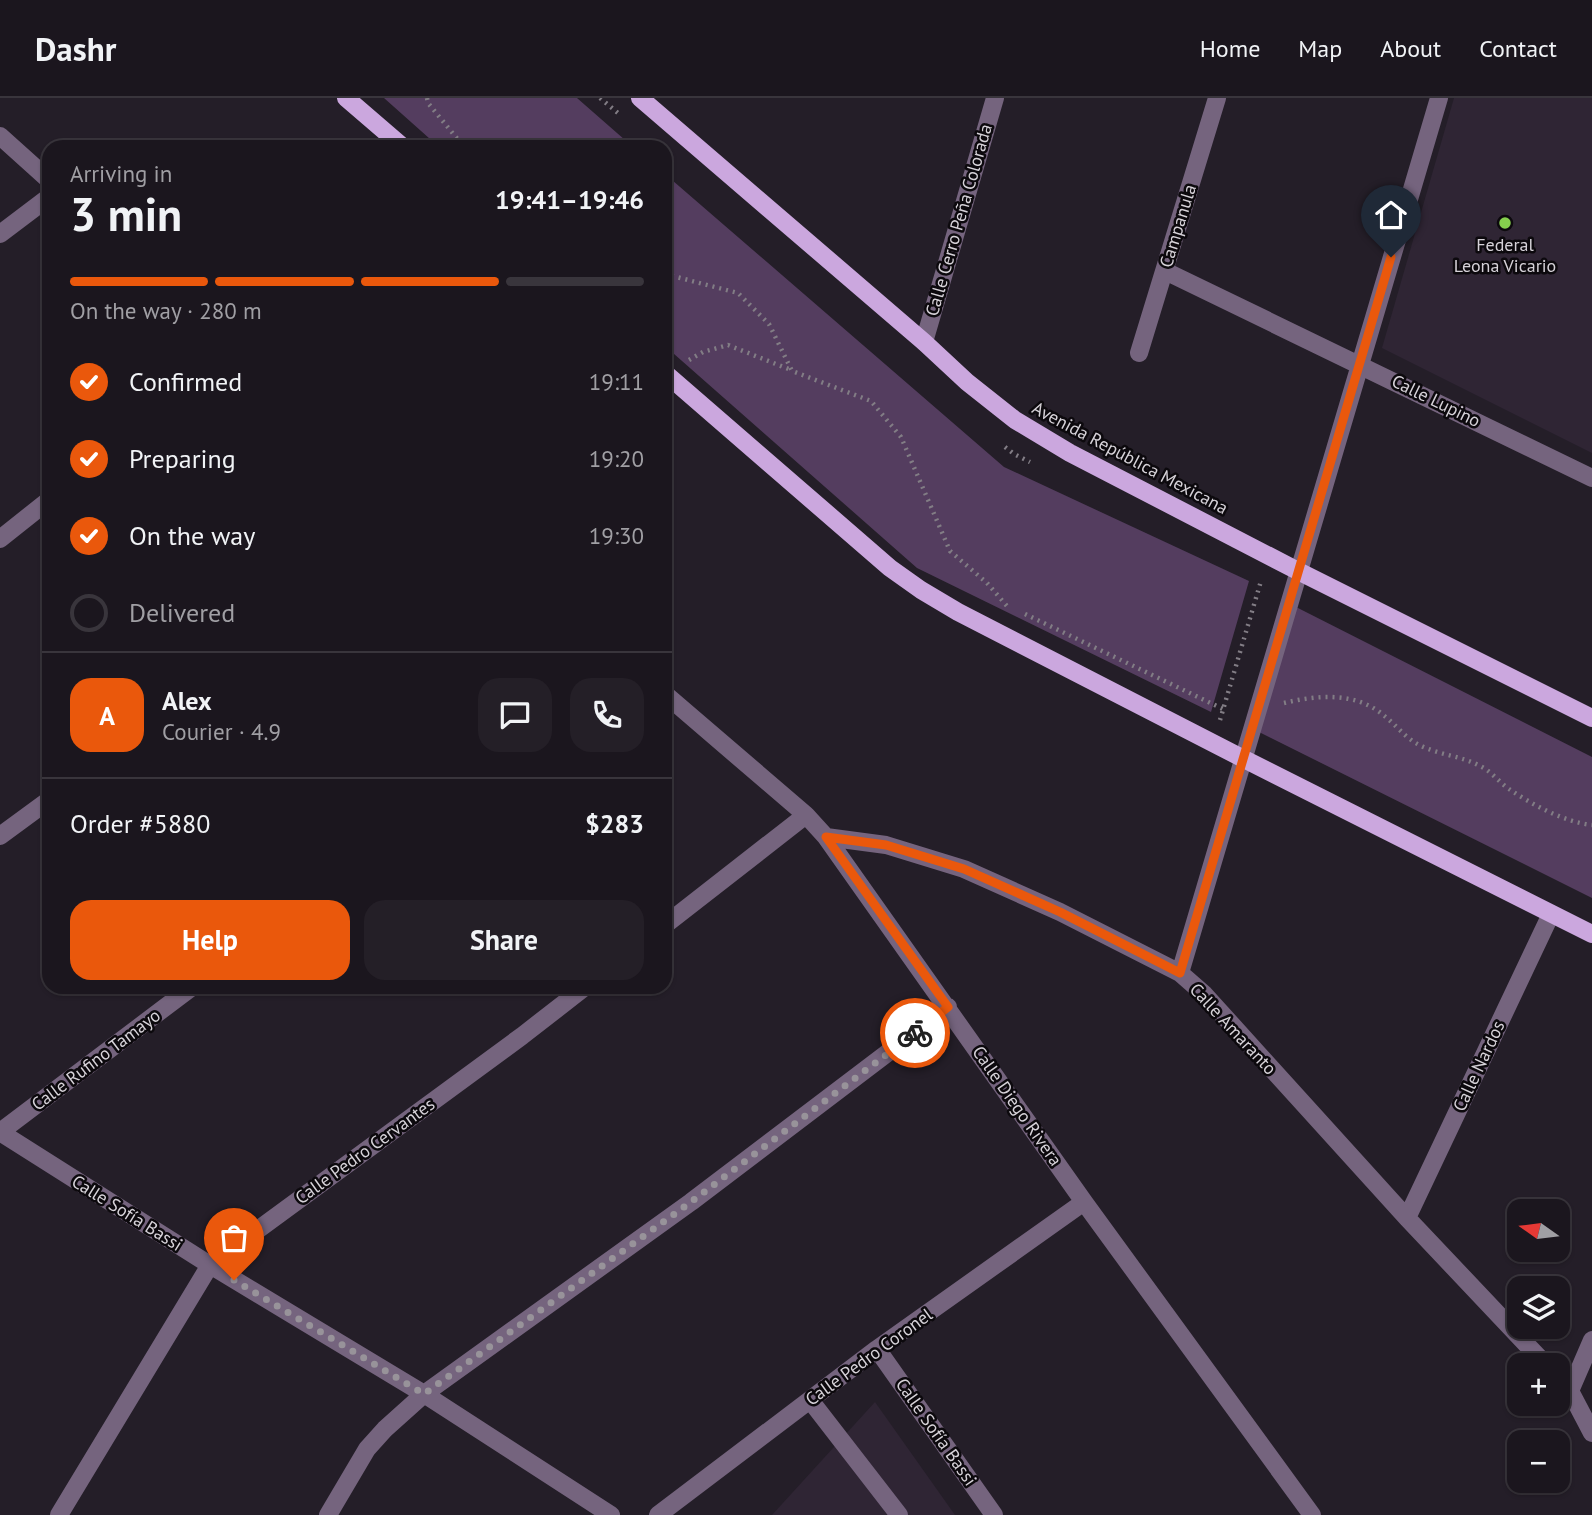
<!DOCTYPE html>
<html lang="en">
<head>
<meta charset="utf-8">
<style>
  body { margin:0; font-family:"PT Sans",sans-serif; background:#241f27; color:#f1f3f6; height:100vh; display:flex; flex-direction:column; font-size:26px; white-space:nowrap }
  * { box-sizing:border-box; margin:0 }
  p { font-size:23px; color:#a09fa4 }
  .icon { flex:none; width:38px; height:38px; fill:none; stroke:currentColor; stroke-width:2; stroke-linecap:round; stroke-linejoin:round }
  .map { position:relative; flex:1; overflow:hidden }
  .side { position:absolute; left:42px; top:42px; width:630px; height:854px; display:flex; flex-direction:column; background:#1b161e; border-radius:21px; box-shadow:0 2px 5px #0004,0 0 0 2px #39353c }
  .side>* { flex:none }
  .needle { width:46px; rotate:284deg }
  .buttons { position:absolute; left:1507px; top:1101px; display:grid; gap:14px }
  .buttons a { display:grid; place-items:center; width:63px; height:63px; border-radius:14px; background:#1b161e; box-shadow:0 2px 5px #0004,0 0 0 2px #39353c; font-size:35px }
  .pin { position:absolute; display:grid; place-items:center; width:60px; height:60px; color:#fff; margin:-72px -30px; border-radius:50% 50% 50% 0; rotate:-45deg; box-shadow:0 0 7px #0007 }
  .pin .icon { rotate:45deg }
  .courier { position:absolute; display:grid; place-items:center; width:70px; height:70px; margin:-35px; border:5px solid #ea580c; border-radius:50%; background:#fff; color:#222; box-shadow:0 2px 9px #0007 }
  .summary em { font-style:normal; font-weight:600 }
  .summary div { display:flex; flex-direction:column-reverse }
  .summary { display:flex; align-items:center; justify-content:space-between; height:119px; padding:0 28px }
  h1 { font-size:46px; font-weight:600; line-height:52px }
  .bar { display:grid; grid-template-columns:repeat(4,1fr); gap:10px 7px; align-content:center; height:84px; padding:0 28px }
  .bar i { height:9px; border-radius:5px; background:#39353c }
  .bar .current { background:#ea580c }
  .bar p { grid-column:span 4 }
  .line { display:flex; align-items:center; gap:18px; padding:0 28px; border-top:2px solid #39353c }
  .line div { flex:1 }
  .round { display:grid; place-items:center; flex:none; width:74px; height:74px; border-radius:21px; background:#241f27 }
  ol { padding:0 28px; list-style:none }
  li { display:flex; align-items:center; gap:21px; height:77px }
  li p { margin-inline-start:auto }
  li .icon { padding:7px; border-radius:50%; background:#ea580c; color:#fff; stroke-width:4 }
  li:last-child { color:#a09fa4 }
  li i { width:38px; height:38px; border:4px solid #39353c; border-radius:50% }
  .button { display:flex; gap:14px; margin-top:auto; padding:14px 28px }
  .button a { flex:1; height:80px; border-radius:21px; background:#ea580c; color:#fff; font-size:28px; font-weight:600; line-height:80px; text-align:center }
  .button a+a { background:#241f27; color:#f1f3f6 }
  header { display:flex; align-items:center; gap:42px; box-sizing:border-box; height:98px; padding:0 35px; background:#1b161e; border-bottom:2px solid #39353c }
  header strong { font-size:33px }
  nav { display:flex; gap:38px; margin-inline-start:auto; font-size:24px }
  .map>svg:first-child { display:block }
  .built { fill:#2f2534 }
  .green { fill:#543d5f }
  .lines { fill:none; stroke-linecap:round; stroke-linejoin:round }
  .path { stroke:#827d85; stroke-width:4.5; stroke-dasharray:2 5; stroke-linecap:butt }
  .minor { stroke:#75647e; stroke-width:18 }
  .major { stroke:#cba7de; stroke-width:18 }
  .done { stroke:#98939a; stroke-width:7; stroke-dasharray:0 12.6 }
  .route { stroke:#ea580c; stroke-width:9 }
  .poi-dot { fill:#85cf4d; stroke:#0c090d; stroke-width:2.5 }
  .labels { text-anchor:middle; stroke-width:5; stroke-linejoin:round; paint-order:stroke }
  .street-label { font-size:18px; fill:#d6d2d8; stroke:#0c090d }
  .poi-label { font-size:18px; fill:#d6d2d8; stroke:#0c090d }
</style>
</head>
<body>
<header>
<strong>Dashr</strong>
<nav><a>Home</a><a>Map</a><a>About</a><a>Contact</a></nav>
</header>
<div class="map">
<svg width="1592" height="1417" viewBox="0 0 1592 1417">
  <rect width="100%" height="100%" fill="#241e28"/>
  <path class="built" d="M1454 0H1592V355L1382 250Z
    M875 1304 955 1417H772Z"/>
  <path class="green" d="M384 0H577L633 49H439Z
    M665 76 1004 369 1249 483 1211 614 917 470 665 248Z
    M1296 509 1592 659V800L1259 634Z"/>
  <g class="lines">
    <path class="path" d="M427 0 428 5 464 49
      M600 0 618 15
      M665 176 738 195 769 226 792 273 871 303 901 339 950 453 987 485 1007 508
      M689 262 703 254 728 247 791 272
      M1005 349 1014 356 1030 364
      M1025 516 1223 611
      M1284 605C1317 597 1355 594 1382 616 1393 624 1403 637 1414 644 1435 657 1460 657 1480 668 1491 673 1499 684 1509 691 1533 707 1564 724 1592 727
      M1220 622 1261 483"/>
    <path class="minor" d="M0 38 49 82
      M0 136 49 99
      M1165 173 1592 380
      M924 244 995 0
      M1139 255 1217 0
      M0 441 49 402
      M665 596 806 717 826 739 1084 1104 1312 1417
      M0 738 49 702
      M826 739 886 747 964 771 1060 814 1180 875 1204 896 1407 1120 1546 1267
      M665 827 806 717
      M1180 875 1439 0
      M0 1034 210 1167 424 1296 611 1417
      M0 1034 192 889
      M1407 1120 1551 816
      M877 1251 994 1417
      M1558 1280 1570 1293 1592 1335
      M1570 1293 1592 1242
      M810 1302 899 1417
      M59 1417 210 1167 522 938 585 889
      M328 1417 367 1351 385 1331 424 1296 691 1104 948 909
      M658 1417 877 1251 1084 1104"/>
    <path class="major" d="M346 0 403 49
      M640 0 924 244 967 284 1015 322 1070 355 1298 473 1592 620
      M665 275 890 470 921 492 958 514 1242 660 1592 836"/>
  </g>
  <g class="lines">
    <path class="done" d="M234 1182 424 1296 691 1104 915 935"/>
    <path class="route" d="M915 935 948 909 826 739 886 747 964 771 1060 814 1180 875 1391 159"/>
  </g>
  <circle class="poi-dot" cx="1505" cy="125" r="7"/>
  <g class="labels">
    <g class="street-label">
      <text transform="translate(959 122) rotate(-74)" y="6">Calle Cerro Peña Colorada</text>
      <text transform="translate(1178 128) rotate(-73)" y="6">Campanula</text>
      <text transform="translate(1436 303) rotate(26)" y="6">Calle Lupino</text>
      <text transform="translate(1130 360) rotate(28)" y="6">Avenida República Mexicana</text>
      <text transform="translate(1233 931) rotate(47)" y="6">Calle Amaranto</text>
      <text transform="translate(96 962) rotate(-37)" y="6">Calle Rufino Tamayo</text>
      <text transform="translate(1479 968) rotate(-65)" y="6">Calle Nardos</text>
      <text transform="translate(1017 1008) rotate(55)" y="6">Calle Diego Rivera</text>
      <text transform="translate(365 1053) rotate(-36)" y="6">Calle Pedro Cervantes</text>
      <text transform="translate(127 1115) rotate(32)" y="6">Calle Sofía Bassi</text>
      <text transform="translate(869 1259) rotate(-36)" y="6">Calle Pedro Coronel</text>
      <text transform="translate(936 1334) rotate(55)" y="6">Calle Sofía Bassi</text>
    </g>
    <g class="poi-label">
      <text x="1505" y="153">Federal<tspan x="1505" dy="21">Leona Vicario</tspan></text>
    </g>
  </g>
</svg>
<div class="buttons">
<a><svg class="needle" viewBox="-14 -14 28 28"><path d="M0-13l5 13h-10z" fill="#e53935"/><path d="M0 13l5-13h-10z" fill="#a09fa4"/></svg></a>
<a><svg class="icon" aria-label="layers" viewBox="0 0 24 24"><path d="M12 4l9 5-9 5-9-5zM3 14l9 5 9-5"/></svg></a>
<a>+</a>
<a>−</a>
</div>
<div class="pin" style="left:234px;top:1182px;background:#ea580c"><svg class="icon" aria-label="bag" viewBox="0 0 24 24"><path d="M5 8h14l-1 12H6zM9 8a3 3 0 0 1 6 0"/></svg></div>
<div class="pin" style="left:1391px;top:159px;background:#1f2937"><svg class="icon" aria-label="home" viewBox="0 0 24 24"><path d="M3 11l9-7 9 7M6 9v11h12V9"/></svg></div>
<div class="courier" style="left:915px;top:935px"><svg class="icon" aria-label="bike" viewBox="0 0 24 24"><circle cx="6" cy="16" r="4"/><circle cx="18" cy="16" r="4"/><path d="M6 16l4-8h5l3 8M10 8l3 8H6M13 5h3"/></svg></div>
<section class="side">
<div class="summary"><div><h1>3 min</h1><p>Arriving in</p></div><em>19:41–19:46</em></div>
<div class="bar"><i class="current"></i><i class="current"></i><i class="current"></i><i></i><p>On the way · 280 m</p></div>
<ol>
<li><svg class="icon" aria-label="check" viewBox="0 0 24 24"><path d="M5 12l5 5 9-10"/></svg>Confirmed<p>19:11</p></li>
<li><svg class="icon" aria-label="check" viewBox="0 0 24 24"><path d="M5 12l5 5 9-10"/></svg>Preparing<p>19:20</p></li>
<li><svg class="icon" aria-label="check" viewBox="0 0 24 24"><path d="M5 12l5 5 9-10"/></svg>On the way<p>19:30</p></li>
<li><i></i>Delivered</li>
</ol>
<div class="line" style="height:126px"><b class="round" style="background:#ea580c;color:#fff">A</b><div><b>Alex</b><p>Courier · 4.9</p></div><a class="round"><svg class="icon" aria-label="chat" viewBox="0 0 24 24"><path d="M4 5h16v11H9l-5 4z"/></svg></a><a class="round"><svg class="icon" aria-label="phone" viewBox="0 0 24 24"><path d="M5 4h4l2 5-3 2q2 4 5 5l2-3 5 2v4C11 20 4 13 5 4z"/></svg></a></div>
<div class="line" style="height:91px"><div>Order #5880</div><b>$283</b></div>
<div class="button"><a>Help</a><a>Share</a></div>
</section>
</div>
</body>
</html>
